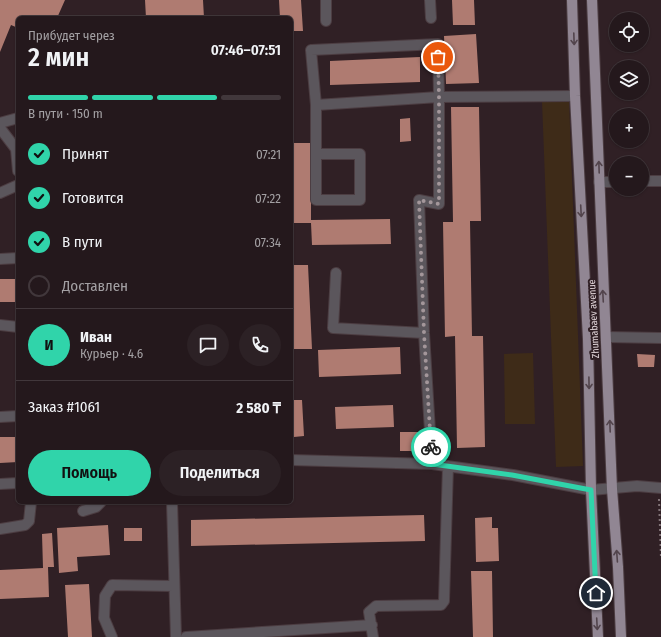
<!DOCTYPE html>
<html lang="ru">
<head>
<meta charset="utf-8">
<style>
  body { margin:0; font-family:"Fira Sans Condensed",sans-serif; background:#2c2125; color:#f1f3f6; height:100vh; display:flex; flex-direction:column; font-size:15px; white-space:nowrap }
  * { box-sizing:border-box; margin:0 }
  p { font-size:13px; color:#a3a0a3 }
  .icon { flex:none; width:22px; height:22px; fill:none; stroke:currentColor; stroke-width:2; stroke-linecap:round; stroke-linejoin:round }
  .map { position:relative; flex:1; overflow:hidden }
  .sheet { position:absolute; left:16px; top:16px; width:277px; height:488px; display:flex; flex-direction:column; background:#24181c; border-radius:6px; box-shadow:0 1px 3px #0004,0 0 0 1px #41373b }
  .sheet>* { flex:none }
  .tools { position:absolute; left:609px; top:12px; display:grid; gap:8px }
  .tools a { display:grid; place-items:center; width:40px; height:40px; border-radius:50%; background:#24181c; box-shadow:0 1px 3px #0004,0 0 0 1px #41373b; font-size:20px }
  .pin { position:absolute; display:grid; place-items:center; width:34px; height:34px; color:#fff; margin:-17px; border:2px solid #fff; border-radius:50%; box-shadow:0 1px 4px #0007 }
  .courier { position:absolute; display:grid; place-items:center; width:40px; height:40px; margin:-20px; border:3px solid #30d4aa; border-radius:50%; background:#fff; color:#222; box-shadow:0 1px 5px #0007 }
  .summary em { font-style:normal; font-weight:600 }
  .summary div { display:flex; flex-direction:column-reverse }
  .summary { display:flex; align-items:center; justify-content:space-between; height:68px; padding:0 12px }
  h1 { font-size:26px; font-weight:600; line-height:30px }
  .bar { display:grid; grid-template-columns:repeat(4,1fr); gap:6px 4px; align-content:center; height:48px; padding:0 12px }
  .bar i { height:5px; border-radius:3px; background:#41373b }
  .bar .selected { background:#30d4aa }
  .bar p { grid-column:span 4 }
  .line { display:flex; align-items:center; gap:10px; padding:0 12px; border-top:1px solid #41373b }
  .line div { flex:1 }
  .round { display:grid; place-items:center; flex:none; width:42px; height:42px; border-radius:21px; background:#2c2125 }
  ol { padding:0 12px; list-style:none }
  li { display:flex; align-items:center; gap:12px; height:44px }
  li p { margin-inline-start:auto }
  li .icon { padding:4px; border-radius:50%; background:#30d4aa; color:#111; stroke-width:4 }
  li:last-child { color:#a3a0a3 }
  li i { width:22px; height:22px; border:2px solid #41373b; border-radius:50% }
  .action { display:flex; gap:8px; margin-top:auto; padding:8px 12px }
  .action a { flex:1; height:46px; border-radius:24px; background:#30d4aa; color:#111; font-size:16px; font-weight:600; line-height:46px; text-align:center }
  .action a+a { background:#2c2125; color:#f1f3f6 }
  .map>svg:first-child { display:block }
  .green { fill:#3e2b18 }
  .building { fill:#af7b71 }
  .lines { fill:none; stroke-linecap:round; stroke-linejoin:round }
  .minor-casing { stroke:#4c3d42; stroke-width:12 }
  .major-casing { stroke:#4c3d42; stroke-width:12 }
  .path { stroke:#827478; stroke-width:2; stroke-dasharray:2 3; stroke-linecap:butt }
  .minor { stroke:#5b565c; stroke-width:10 }
  .major { stroke:#918693; stroke-width:10 }
  .oneway { stroke:#52444c }
  .done { stroke:#a3969a; stroke-width:4; stroke-dasharray:0 7.2 }
  .route { stroke:#30d4aa; stroke-width:5 }
  .labels { text-anchor:middle; stroke-width:4; stroke-linejoin:round; paint-order:stroke }
  .street-label { font-size:10px; fill:#e1d5d9; stroke:#302025 }
</style>
</head>
<body>
<div class="map">
<svg width="661" height="637" viewBox="0 0 661 637">
  <rect width="100%" height="100%" fill="#302025"/>
  <path class="green" d="M542 101H569L583 466 556 467Z
    M533 353 535 424H505L504 354Z"/>
  <path class="building" d="M0 0H65L57 18H18V28L11 25 0 52Z
    M145 0H203L204 18H146Z
    M279 0H301L303 31H291V18H280Z
    M452 0H474L475 25H453Z
    M476 34 479 83 446 84 444 36Z
    M420 57V82L330 85V61Z
    M451 107H479L481 221H470L472 336H483L485 447 457 448 455 336 445 337 443 222H453Z
    M410 118 411 141 400 142V119Z
    M291 143H311V220L390 219 391 244 312 245 311 223H291Z
    M291 265H308L312 349H291Z
    M0 279H18V302H0Z
    M400 347 401 374 319 377 318 350Z
    M637 354 655 355 654 367H638Z
    M291 400H302L304 436 294 437V444H291Z
    M393 405 394 427 336 429 335 407Z
    M400 432H418V451H400Z
    M0 437H18V462L0 463Z
    M424 515 425 541 191 546V520Z
    M492 517V528H498L499 561 476 562 475 518Z
    M108 525 110 555 77 557 78 571 59 573 57 528Z
    M124 528H142V541H124Z
    M52 533 54 567H48L49 597 0 599V570L43 568 42 534Z
    M471 571H492L493 637H473Z
    M89 584 92 637H68L65 585Z"/>
  <g class="lines">
    <defs>
      <path id="minor" d="M326 0V21
        M430 0 431 18
        M316 105 439 97 575 96
        M0 123 18 118
        M0 128 16 149 18 171
        M316 154H360V200H316V105L311 50 438 44 439 97V204L419 200 424 333 432 464
        M642 181H661
        M599 182H616
        M0 193 18 185
        M0 259 18 258
        M336 273 333 328 424 333
        M0 325 18 327
        M606 337 661 338
        M0 417 18 416
        M291 460 432 464 513 475 591 490 637 486 661 488
        M0 484 18 483
        M172 502 176 637
        M83 511 96 507 101 502
        M0 529 25 525 29 521 31 502
        M112 637 104 618 105 596 112 585 174 586
        M186 637 372 625
        M373 637 369 612 376 606 441 605 444 601 448 466"/>
      <path id="major" d="M572 0 575 96 588 339 591 490 598 637
        M592 0 612 489 618 567 621 637"/>
    </defs>
    <use href="#minor" class="minor-casing"/>
    <use href="#major" class="major-casing"/>
    <path class="path" d="M659 499 661 558"/>
    <use href="#minor" class="minor"/>
    <use href="#major" class="major"/>
  </g>
  <defs><path id="oneway-shaft" d="M-6 0H5M1.5-3L5.5 0L1.5 3" fill="none" stroke-width="1.6" stroke-linecap="round" stroke-linejoin="round"/></defs>
  <g class="oneway">
    <use href="#oneway-shaft" transform="translate(574 39) rotate(88)"/>
    <use href="#oneway-shaft" transform="translate(599 167) rotate(-92)"/>
    <use href="#oneway-shaft" transform="translate(581 211) rotate(87)"/>
    <use href="#oneway-shaft" transform="translate(603 296) rotate(-93)"/>
    <use href="#oneway-shaft" transform="translate(589 383) rotate(89)"/>
    <use href="#oneway-shaft" transform="translate(610 426) rotate(-92)"/>
    <use href="#oneway-shaft" transform="translate(617 556) rotate(-94)"/>
    <use href="#oneway-shaft" transform="translate(597 624) rotate(87)"/>
  </g>
  <g class="lines">
    <path class="done" d="M431 447 424 333 419 200 439 204V97L438 57"/>
    <path class="route" d="M431 447 432 464 512 475 591 490 596 593"/>
  </g>
  <g class="labels">
    <g class="street-label">
      <text transform="translate(593 319) rotate(-93)" y="4">Zhumabaev avenue</text>
    </g>
  </g>
</svg>
<div class="tools">
<a><svg class="icon" aria-label="locate" viewBox="0 0 24 24"><circle cx="12" cy="12" r="6"/><path d="M12 2v4M12 18v4M2 12h4M18 12h4"/></svg></a>
<a><svg class="icon" aria-label="layers" viewBox="0 0 24 24"><path d="M12 4l9 5-9 5-9-5zM3 14l9 5 9-5"/></svg></a>
<a>+</a>
<a>−</a>
</div>
<div class="pin" style="left:438px;top:57px;background:#ea580c"><svg class="icon" aria-label="bag" viewBox="0 0 24 24"><path d="M5 8h14l-1 12H6zM9 8a3 3 0 0 1 6 0"/></svg></div>
<div class="pin" style="left:596px;top:593px;background:#1f2937"><svg class="icon" aria-label="home" viewBox="0 0 24 24"><path d="M3 11l9-7 9 7M6 9v11h12V9"/></svg></div>
<div class="courier" style="left:431px;top:447px"><svg class="icon" aria-label="bike" viewBox="0 0 24 24"><circle cx="6" cy="16" r="4"/><circle cx="18" cy="16" r="4"/><path d="M6 16l4-8h5l3 8M10 8l3 8H6M13 5h3"/></svg></div>
<section class="sheet">
<div class="summary"><div><h1>2 мин</h1><p>Прибудет через</p></div><em>07:46–07:51</em></div>
<div class="bar"><i class="selected"></i><i class="selected"></i><i class="selected"></i><i></i><p>В пути · 150 m</p></div>
<ol>
<li><svg class="icon" aria-label="check" viewBox="0 0 24 24"><path d="M5 12l5 5 9-10"/></svg>Принят<p>07:21</p></li>
<li><svg class="icon" aria-label="check" viewBox="0 0 24 24"><path d="M5 12l5 5 9-10"/></svg>Готовится<p>07:22</p></li>
<li><svg class="icon" aria-label="check" viewBox="0 0 24 24"><path d="M5 12l5 5 9-10"/></svg>В пути<p>07:34</p></li>
<li><i></i>Доставлен</li>
</ol>
<div class="line" style="height:72px"><b class="round" style="background:#30d4aa;color:#111">И</b><div><b>Иван</b><p>Курьер · 4.6</p></div><a class="round"><svg class="icon" aria-label="chat" viewBox="0 0 24 24"><path d="M4 5h16v11H9l-5 4z"/></svg></a><a class="round"><svg class="icon" aria-label="phone" viewBox="0 0 24 24"><path d="M5 4h4l2 5-3 2q2 4 5 5l2-3 5 2v4C11 20 4 13 5 4z"/></svg></a></div>
<div class="line" style="height:52px"><div>Заказ #1061</div><b>2 580 ₸</b></div>
<div class="action"><a>Помощь</a><a>Поделиться</a></div>
</section>
</div>
</body>
</html>
